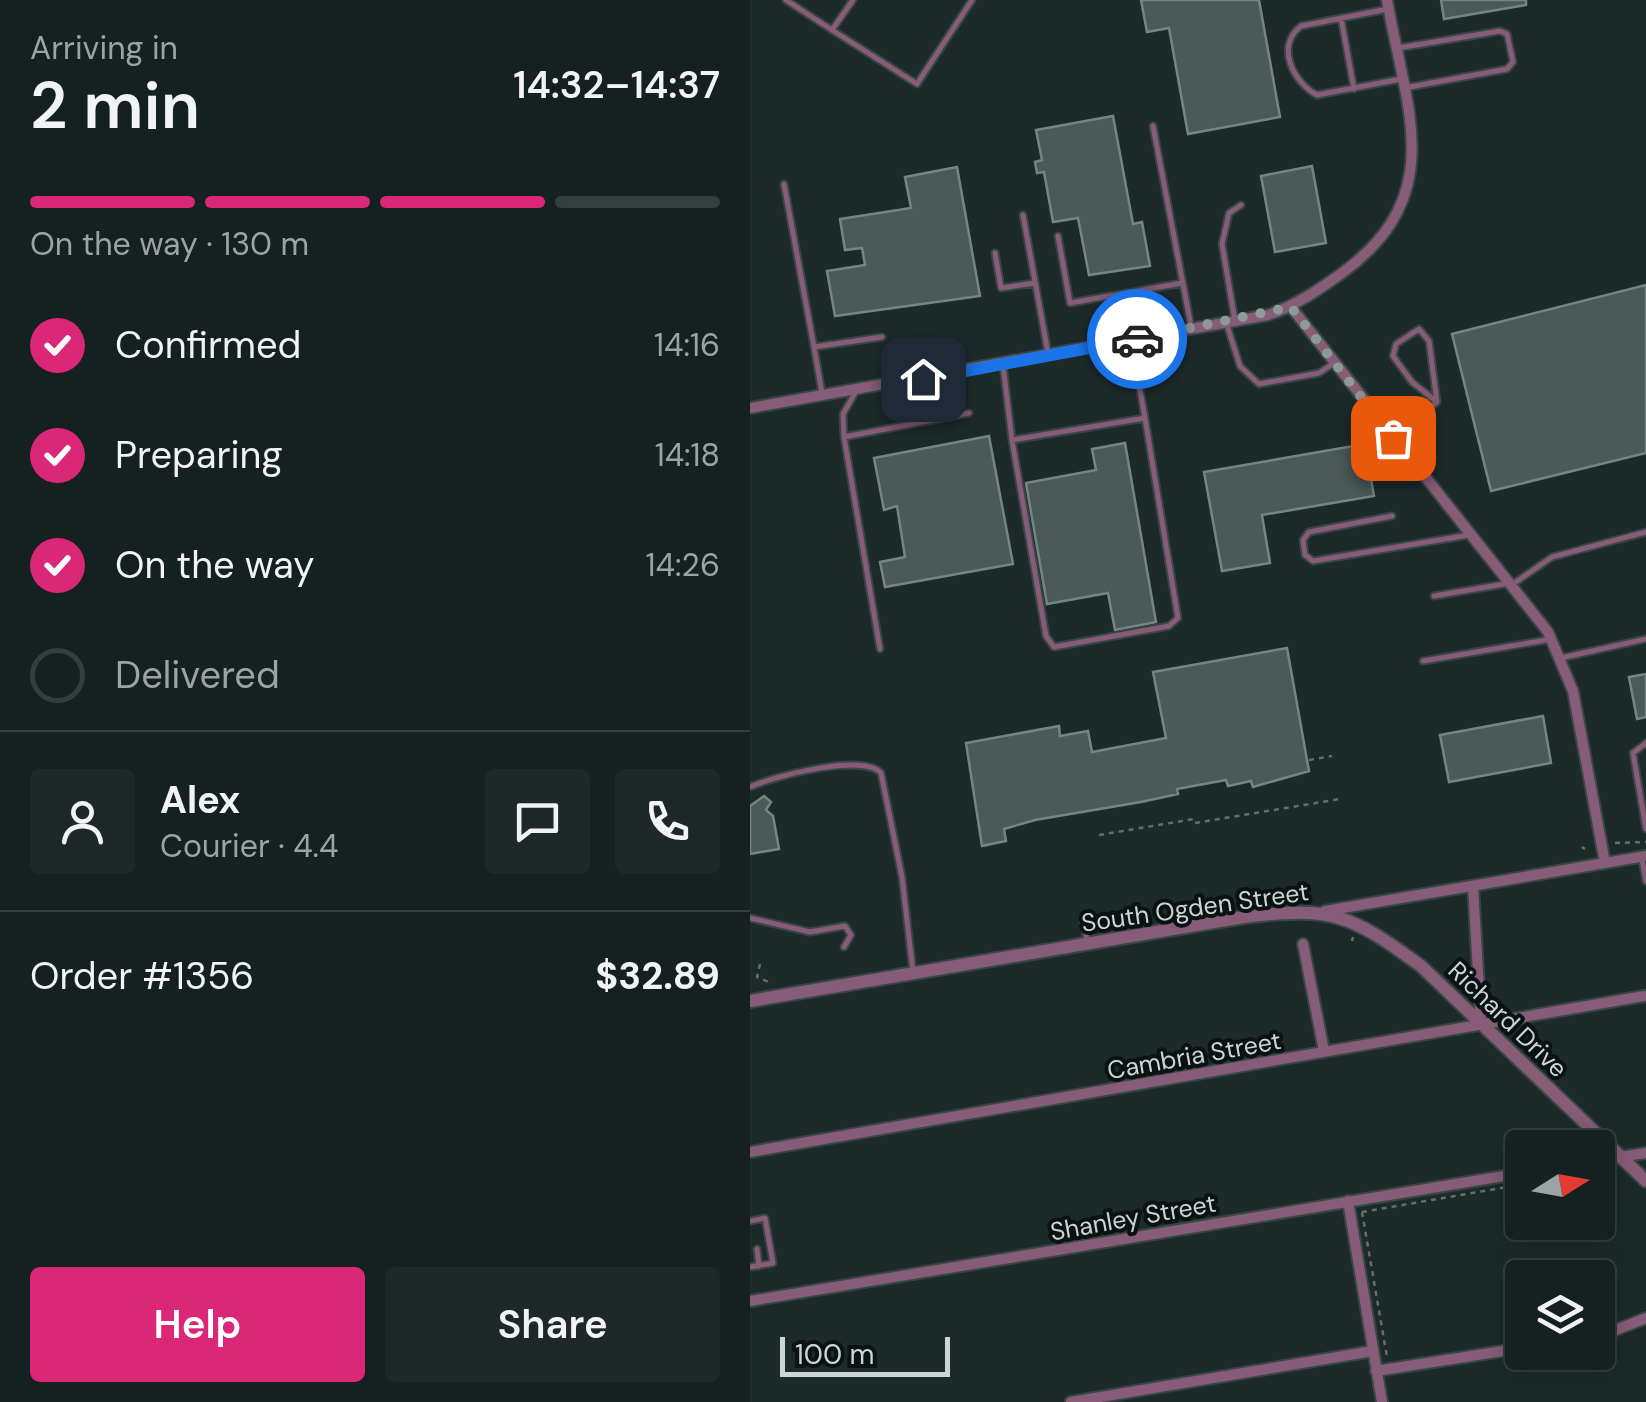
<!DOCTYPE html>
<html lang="en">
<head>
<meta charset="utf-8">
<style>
  body { margin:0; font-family:"DM Sans",sans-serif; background:#1e2829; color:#f1f3f6; height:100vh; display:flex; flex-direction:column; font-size:38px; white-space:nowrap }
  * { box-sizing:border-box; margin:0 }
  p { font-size:32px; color:#9da3a5 }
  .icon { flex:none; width:55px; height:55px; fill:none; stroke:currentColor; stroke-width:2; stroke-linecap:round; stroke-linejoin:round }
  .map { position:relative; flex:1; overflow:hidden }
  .panel { display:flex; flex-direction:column; background:#152020; width:750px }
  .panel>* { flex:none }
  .needle { width:65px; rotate:79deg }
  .fabs { position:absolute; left:755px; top:1130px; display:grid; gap:20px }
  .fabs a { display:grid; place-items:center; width:110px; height:110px; border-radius:10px; background:#152020; box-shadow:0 5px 25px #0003,0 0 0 2px #343e3e; font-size:50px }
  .scale { position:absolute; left:30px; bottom:25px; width:170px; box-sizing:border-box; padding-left:10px; border:5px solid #cbd5d4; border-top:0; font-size:28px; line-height:35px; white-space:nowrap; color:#cbd5d4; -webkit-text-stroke:8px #0b1212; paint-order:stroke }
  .pin { position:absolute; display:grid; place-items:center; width:85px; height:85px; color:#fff; margin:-42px; border-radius:20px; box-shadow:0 5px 15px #0006 }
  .courier { position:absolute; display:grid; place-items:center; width:100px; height:100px; margin:-50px; border:8px solid #1a73e8; border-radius:50%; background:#fff; color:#222; box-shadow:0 2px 12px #0007 }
  .headline em { font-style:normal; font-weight:600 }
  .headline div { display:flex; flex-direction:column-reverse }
  .headline { display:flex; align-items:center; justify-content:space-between; height:170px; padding:0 30px }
  h1 { font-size:65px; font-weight:600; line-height:75px }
  .bar { display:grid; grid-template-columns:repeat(4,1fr); gap:15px 10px; align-content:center; height:120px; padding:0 30px }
  .bar i { height:12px; border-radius:8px; background:#343e3e }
  .bar .on { background:#db2777 }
  .bar p { grid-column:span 4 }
  .line { display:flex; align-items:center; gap:25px; padding:0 30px; border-top:2px solid #343e3e }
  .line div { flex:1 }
  .round { display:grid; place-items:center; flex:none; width:105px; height:105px; border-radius:10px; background:#1e2829 }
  ol { padding:0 30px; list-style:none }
  li { display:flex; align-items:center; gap:30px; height:110px }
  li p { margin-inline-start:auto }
  li .icon { padding:10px; border-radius:50%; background:#db2777; color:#fff; stroke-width:4 }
  li:last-child { color:#9da3a5 }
  li i { width:55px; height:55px; border:5px solid #343e3e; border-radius:50% }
  .cta { display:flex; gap:20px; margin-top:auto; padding:20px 30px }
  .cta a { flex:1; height:115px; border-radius:10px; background:#db2777; color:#fff; font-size:40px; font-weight:600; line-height:115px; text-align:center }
  .cta a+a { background:#1e2829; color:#f1f3f6 }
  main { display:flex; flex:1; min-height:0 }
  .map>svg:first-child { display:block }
  .building { fill:#495a59; stroke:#738584; stroke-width:2.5 }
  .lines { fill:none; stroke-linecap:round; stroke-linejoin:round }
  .service-casing { stroke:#384645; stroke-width:9 }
  .minor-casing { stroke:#384645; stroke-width:14 }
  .tertiary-casing { stroke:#384645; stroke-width:16 }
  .path { stroke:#626f6e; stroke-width:2.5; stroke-dasharray:5 5; stroke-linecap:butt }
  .service { stroke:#875c78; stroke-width:5 }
  .minor { stroke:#875c78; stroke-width:10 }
  .tertiary { stroke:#875c78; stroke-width:12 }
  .done { stroke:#8e9a98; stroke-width:10; stroke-dasharray:0 18 }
  .route { stroke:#1a73e8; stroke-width:12 }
  .labels { text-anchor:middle; stroke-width:8; stroke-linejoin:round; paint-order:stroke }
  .street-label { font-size:25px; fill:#cbd5d4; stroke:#0b1212 }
</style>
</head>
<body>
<main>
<section class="panel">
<div class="headline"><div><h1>2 min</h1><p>Arriving in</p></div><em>14:32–14:37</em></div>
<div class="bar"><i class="on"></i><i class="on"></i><i class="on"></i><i></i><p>On the way · 130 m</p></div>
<ol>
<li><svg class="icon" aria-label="check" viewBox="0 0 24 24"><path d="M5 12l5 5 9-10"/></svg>Confirmed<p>14:16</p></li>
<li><svg class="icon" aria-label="check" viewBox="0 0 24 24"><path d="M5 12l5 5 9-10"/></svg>Preparing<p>14:18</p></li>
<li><svg class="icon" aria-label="check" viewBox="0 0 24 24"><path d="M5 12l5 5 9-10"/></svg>On the way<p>14:26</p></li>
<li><i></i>Delivered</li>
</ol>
<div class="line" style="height:180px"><a class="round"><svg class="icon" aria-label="person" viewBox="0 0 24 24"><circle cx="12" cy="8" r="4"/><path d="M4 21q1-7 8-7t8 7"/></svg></a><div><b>Alex</b><p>Courier · 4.4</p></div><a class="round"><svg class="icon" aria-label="chat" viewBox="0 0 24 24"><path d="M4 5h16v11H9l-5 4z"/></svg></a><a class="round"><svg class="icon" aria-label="phone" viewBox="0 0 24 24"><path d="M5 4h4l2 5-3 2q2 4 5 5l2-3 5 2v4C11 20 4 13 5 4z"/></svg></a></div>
<div class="line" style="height:130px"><div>Order #1356</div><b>$32.89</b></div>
<div class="cta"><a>Help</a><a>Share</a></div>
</section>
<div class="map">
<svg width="896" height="1402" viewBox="0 0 896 1402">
  <rect width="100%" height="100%" fill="#1c2b2a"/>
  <path class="building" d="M391 0H509L530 117 438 134 419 28 397 32Z
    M691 0H776V5L694 19Z
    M363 116 383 224 392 222 400 266 339 275 328 218 303 222 294 172 287 173 285 162 292 160 286 130Z
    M562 166 576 243 525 252 511 176Z
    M207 167 230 296 85 316 77 271 115 265 112 248 95 250 90 219 161 208 155 177Z
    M896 285V453L741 491 702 334Z
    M239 436 263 564 135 587 130 562 155 557 147 506 134 510 124 458Z
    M375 443 406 622 365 630 358 593 297 604 276 483 346 470 342 449Z
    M615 444 624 496 512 515 520 563 472 571 454 472Z
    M537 648 559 771 503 787 501 781 478 786 476 780 427 789 428 794 391 802 285 820 254 829 256 841 232 846 216 743 309 726 310 736 338 731 342 752 416 738 403 672Z
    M896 674V717L887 719 879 677Z
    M793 716 801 763 699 782 690 735Z
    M14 796 21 802 16 810 23 816 29 849 0 854V806Z"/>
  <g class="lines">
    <defs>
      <path id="service" d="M36 0 82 30
        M103 0 82 30 167 84 222 0
        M638 9 551 26C525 46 543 82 567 95L651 79
        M591 18 604 89
        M648 48 750 31 757 34 763 62 757 69 654 88
        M403 126 441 326
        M34 184 64 347
        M273 215 298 353
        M308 236 320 303 432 283
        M245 253 251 288 285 283
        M485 321 472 244 479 213 491 205
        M476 322 490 366 509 384 569 373 584 363
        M253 365 262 440 395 418 381 340
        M141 385 159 400 165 423
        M72 393 64 347 132 337
        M645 436 687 402 662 382 643 356 646 344 669 329 679 341 687 402
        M94 437 93 414 105 393
        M262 440 296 636 304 647 419 626 428 618 395 418
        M642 516 559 532 553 540 555 555 563 561 719 535
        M763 584 802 557 896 532
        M684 596 760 583
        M130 649 94 437 219 413
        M811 658 896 639
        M673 661 802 639
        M896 743 883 753 896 829
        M0 787C24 776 113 753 131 773L152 877 163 972
        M892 860 896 881
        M333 917 337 941
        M0 918 60 932 95 926 101 935 94 947
        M0 1221 15 1218 23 1263 0 1267
        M7 1249 9 1266"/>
      <path id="minor" d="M541 307 798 632 823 691 855 863
        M0 408 518 315C547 305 568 290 592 273 699 195 656 110 637 0
        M723 886 731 1024
        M575 911 896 856
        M553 944 574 1051
        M0 1152 894 996
        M848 1160 896 1153
        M598 1201 632 1402
        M0 1301 772 1173
        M848 1337 896 1318
        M626 1371 772 1348
        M321 1402 623 1351"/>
      <path id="tertiary" d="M0 1001 494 917C582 906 600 914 671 966L896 1181"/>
    </defs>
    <use href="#service" class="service-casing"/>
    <use href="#minor" class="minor-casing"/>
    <use href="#tertiary" class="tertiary-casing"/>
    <path class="path" d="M559 760 582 756
      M445 823 590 799
      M349 835 444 819
      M865 843 896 842
      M832 847 835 849
      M602 941 603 937
      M10 964 7 977 21 983
      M838 1145 841 1148
      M848 1172 863 1170
      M612 1212 757 1187
      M612 1212 637 1357"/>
    <use href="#service" class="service"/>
    <use href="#minor" class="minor"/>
    <use href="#tertiary" class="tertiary"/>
  </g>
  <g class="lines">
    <path class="done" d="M387 339 541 307 643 438"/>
    <path class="route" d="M173 379 387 339"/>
  </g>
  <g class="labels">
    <g class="street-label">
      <text transform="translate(445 907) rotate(-8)" y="9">South Ogden Street</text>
      <text transform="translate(758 1019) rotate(44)" y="9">Richard Drive</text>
      <text transform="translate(444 1055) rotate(-10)" y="9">Cambria Street</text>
      <text transform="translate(383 1217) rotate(-10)" y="9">Shanley Street</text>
    </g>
  </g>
</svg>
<div class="fabs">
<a><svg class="needle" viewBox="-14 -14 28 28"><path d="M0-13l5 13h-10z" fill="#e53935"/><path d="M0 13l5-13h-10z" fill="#9da3a5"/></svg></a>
<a><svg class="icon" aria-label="layers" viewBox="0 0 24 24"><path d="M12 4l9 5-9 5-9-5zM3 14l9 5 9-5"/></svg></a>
</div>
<div class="scale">100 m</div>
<div class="pin" style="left:643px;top:438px;background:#ea580c"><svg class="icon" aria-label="bag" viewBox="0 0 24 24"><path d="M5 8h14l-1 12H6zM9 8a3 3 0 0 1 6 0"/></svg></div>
<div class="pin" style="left:173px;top:379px;background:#1f2937"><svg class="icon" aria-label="home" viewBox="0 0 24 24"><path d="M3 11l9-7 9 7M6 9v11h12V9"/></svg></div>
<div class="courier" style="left:387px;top:339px"><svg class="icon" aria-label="car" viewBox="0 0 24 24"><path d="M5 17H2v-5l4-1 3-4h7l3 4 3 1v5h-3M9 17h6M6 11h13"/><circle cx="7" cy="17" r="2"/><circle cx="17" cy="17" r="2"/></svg></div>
</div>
</main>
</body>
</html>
